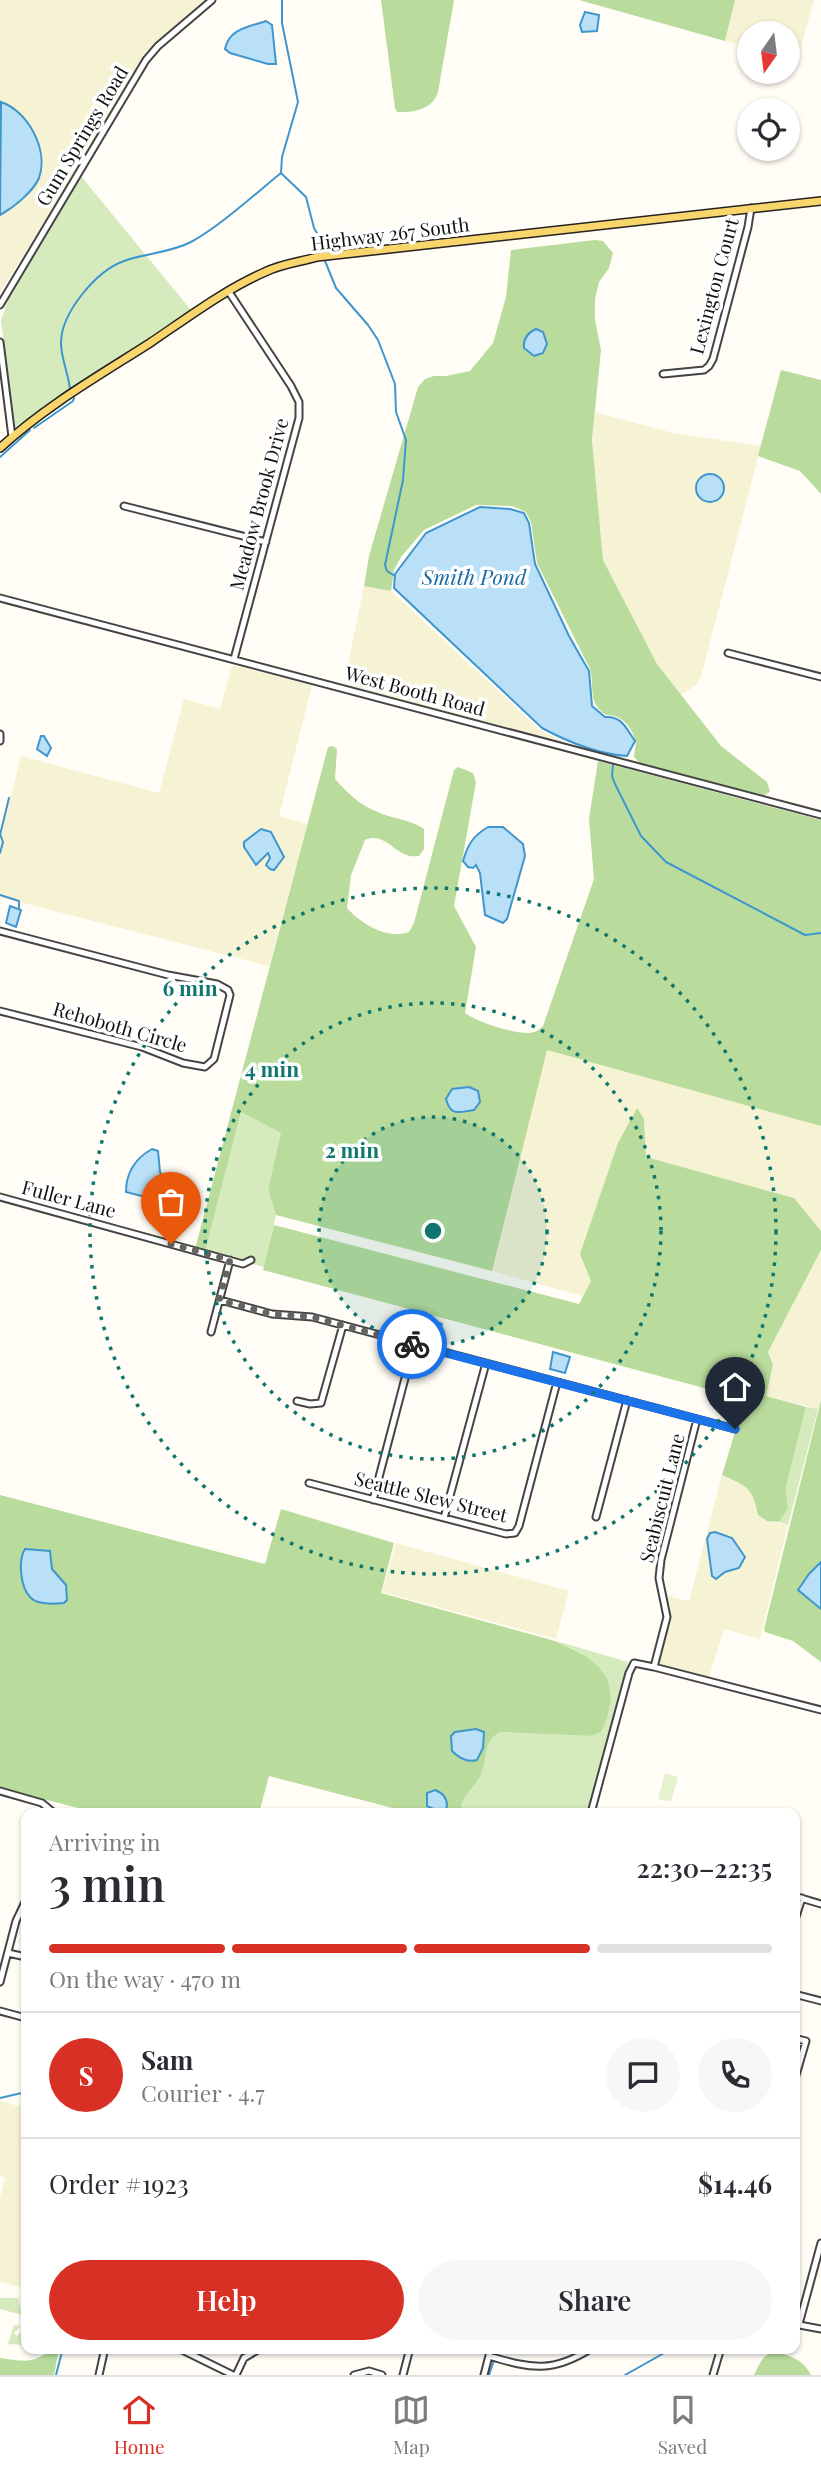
<!DOCTYPE html>
<html lang="en">
<head>
<meta charset="utf-8">
<style>
  body { margin:0; font-family:"Playfair Display",serif; background:#f7f7f7; color:#2b2b33; height:100vh; display:flex; flex-direction:column; font-size:26px; white-space:nowrap }
  * { box-sizing:border-box; margin:0 }
  p { font-size:23px; color:#7c7c81 }
  .icon { flex:none; width:38px; height:38px; fill:none; stroke:currentColor; stroke-width:2; stroke-linecap:round; stroke-linejoin:round }
  .map { position:relative; flex:1; overflow:hidden }
  .sheet { position:absolute; left:21px; top:1808px; width:779px; height:546px; display:flex; flex-direction:column; background:#fff; border-radius:14px; box-shadow:0 2px 5px #0004 }
  .sheet>* { flex:none }
  .needle { width:46px; rotate:194deg }
  .tools { position:absolute; left:737px; top:21px; display:grid; gap:14px }
  .tools a { display:grid; place-items:center; width:63px; height:63px; border-radius:50%; background:#fff; box-shadow:0 2px 5px #0004; font-size:35px }
  .pin { position:absolute; display:grid; place-items:center; width:60px; height:60px; color:#fff; margin:-72px -30px; border-radius:50% 50% 50% 0; rotate:-45deg; box-shadow:0 0 7px #0007 }
  .pin .icon { rotate:45deg }
  .courier { position:absolute; display:grid; place-items:center; width:70px; height:70px; margin:-35px; border:5px solid #1a73e8; border-radius:50%; background:#fff; color:#222; box-shadow:0 2px 9px #0007 }
  .overview em { font-style:normal; font-weight:600 }
  .overview div { display:flex; flex-direction:column-reverse }
  .overview { display:flex; align-items:center; justify-content:space-between; height:119px; padding:0 28px }
  h1 { font-size:46px; font-weight:600; line-height:52px }
  .bar { display:grid; grid-template-columns:repeat(4,1fr); gap:10px 7px; align-content:center; height:84px; padding:0 28px }
  .bar i { height:9px; border-radius:5px; background:#e1e1e2 }
  .bar .current { background:#d93025 }
  .bar p { grid-column:span 4 }
  .line { display:flex; align-items:center; gap:18px; padding:0 28px; border-top:2px solid #e1e1e2 }
  .line div { flex:1 }
  .round { display:grid; place-items:center; flex:none; width:74px; height:74px; border-radius:37px; background:#f7f7f7 }
  .primary-button { display:flex; gap:14px; margin-top:auto; padding:14px 28px }
  .primary-button a { flex:1; height:80px; border-radius:42px; background:#d93025; color:#fff; font-size:28px; font-weight:600; line-height:80px; text-align:center }
  .primary-button a+a { background:#f7f7f7; color:#2b2b33 }
  .dock { display:flex; justify-content:space-around; align-items:center; height:98px; border-top:2px solid #e1e1e2; background:#fff; font-size:19px; color:#7c7c81 }
  .dock a { display:grid; justify-items:center; gap:4px }
  .dock .current { color:#d93025 }
  .map>svg:first-child { display:block }
  .farmland { fill:#f6f3d4; fill-rule:evenodd }
  .green { fill:#d5ebbd }
  .forest { fill:#b9dc9c; fill-rule:evenodd }
  .pitch { fill:#e6f2cf }
  .water { fill:#b9e0f7; stroke:#3f96cf; stroke-width:2 }
  .lines { fill:none; stroke-linecap:round; stroke-linejoin:round }
  .stream { stroke:#3f96cf; stroke-width:2 }
  .minor-casing { stroke:#444; stroke-width:9 }
  .major-casing { stroke:#222; stroke-width:10 }
  .minor { stroke:#fff; stroke-width:5 }
  .major { stroke:#f9d66b; stroke-width:7 }
  .done { stroke:#646461; stroke-width:7; stroke-dasharray:0 12.6 }
  .route { stroke:#1a73e8; stroke-width:9 }
  .ring { fill:none; stroke:#0f766e; stroke-width:3.5; stroke-dasharray:3.5 7 }
  .labels { text-anchor:middle; stroke-width:7; stroke-linejoin:round; paint-order:stroke }
  .street-label { font-size:19px; fill:#111; stroke:#fff }
  .water-label { font-size:21px; font-style:italic; fill:#1768a6; stroke:#fff }
  .centre { fill:#0f766e; stroke:#fff; stroke-width:3.5 }
  .ring-label { font-size:21px; text-anchor:middle; font-weight:bold; fill:#0f766e; stroke:#fff; stroke-width:7; stroke-linejoin:round; paint-order:stroke }
</style>
</head>
<body>
<div class="map">
<svg width="821" height="2375" viewBox="0 0 821 2375">
  <rect width="100%" height="100%" fill="#fffdf5"/>
  <path class="farmland" d="M0 0H205L149 51 0 293V215L31 190 0 103Z
    M735 0H814L798 57H788V33H749V47L725 41Z
    M595 412 673 433 761 446 701 677 696 685 681 695 657 664 603 560 592 440Z
    M364 586 391 591 540 730 568 744 344 684Z
    M232 665 312 685 279 816 308 824 269 966 0 897V839L21 756 159 793 184 699 220 709ZM244 847 284 857 283 860 274 870 267 862 270 858 268 853 253 860Z
    M546 1049 821 1126V1231L793 1198 646 1157 644 1119 591 1281 583 1296 492 1271Z
    M821 1250V1400L818 1409 766 1396 773 1365 768 1352Z
    M722 1475 741 1483 755 1496 767 1521 788 1525 760 1639 724 1629 709 1677 659 1664 670 1619 667 1596 689 1601Z
    M396 1543 569 1591 556 1639 382 1592Z
    M0 2101 26 2108V2288L0 2282V2198L5 2178 0 2176Z"/>
  <path class="green" d="M80 175 191 310 14 428 1 320 10 294Z
    M241 1112 282 1133 268 1190 276 1215 264 1267 205 1252Z
    M806 1407 818 1409 788 1525 779 1522 788 1509 786 1487Z
    M556 1641 628 1662 588 1813H464L461 1805C467 1792 474 1787 480 1777 489 1760 480 1746 499 1732L592 1736 601 1732 598 1666 586 1656Z
    M0 2298H18L22 2315 0 2309Z
    M14 2325 21 2326 14 2333 17 2336 24 2330 26 2332V2345L8 2344Z"/>
  <path class="forest" d="M381 0H454L438 92C433 109 414 113 397 112L395 108Z
    M579 0H735L725 41Z
    M595 240 603 241 613 253 609 268 599 282 595 299V320L601 350 592 440 603 560 657 664 721 746 767 782 770 791 763 797 640 763 634 757C634 752 637 745 635 740 632 726 620 714 606 715 587 703 595 687 590 669L537 563 531 522 526 512 512 506 476 505 424 530 401 557 394 570 391 591 364 586 369 556 418 387 425 379 434 376H446L470 371 493 343 506 297 511 250Z
    M781 370 821 380V494L800 471 758 456Z
    M333 746 337 749 335 779C353 799 365 809 392 817 403 820 414 822 424 829V849L419 856C396 860 387 830 365 840L351 875 347 908C361 924 388 940 409 932L414 923 454 770 458 767 473 773 476 782 454 906 476 947 465 1013C477 1022 512 1033 527 1033 534 1033 538 1031 543 1026L594 879 589 819 598 761 821 820V1126L547 1050 492 1271 276 1215 268 1190 281 1133 241 1112 205 1252 195 1249 328 747Z
    M637 1108 644 1119 646 1157 794 1198 821 1231V1250L768 1352 773 1365 766 1396 806 1407 786 1487 788 1509 779 1522 767 1521 758 1515C753 1488 747 1486 722 1475L745 1399 263 1270 274 1225 579 1304 591 1281 580 1254 618 1143Z
    M821 1400V1662L793 1641 765 1632 764 1629Z
    M0 1495 265 1564 281 1509 394 1543 381 1593 555 1641 586 1656 598 1666 608 1680 611 1701 607 1718 601 1732 592 1736 499 1732C480 1746 489 1760 480 1777 474 1787 467 1792 461 1805L464 1813H412L269 1776 259 1813H98L0 1788ZM25 1549 50 1552 52 1569 64 1582 21 1559ZM430 1790 444 1795 446 1799 445 1811 440 1812 429 1808 426 1796Z
    M53 2348 59 2349 54 2375H0V2358C24 2361 33 2365 53 2348Z
    M773 2352C790 2355 803 2359 811 2375H754C759 2365 762 2355 773 2352Z"/>
  <path class="pitch" d="M665 1773 678 1777 671 1802 658 1799Z"/>
  <path class="water" d="M585 12 599 15 597 31 582 32 580 25Z
    M266 21 272 25 276 64H268L230 53 225 49C229 29 248 27 266 21Z
    M1 102C28 111 49 150 39 178 33 192 13 208 0 215Z
    M536 329 543 332 547 344 543 353 534 356 524 348C523 339 527 333 536 329Z
    M696 488a14 14 0 1 1 28 0a14 14 0 1 1-28 0Z
    M480 507 510 509 524 513 529 523 535 564 569 636 589 671 592 706 605 717C622 716 626 728 635 741L627 756C597 754 568 742 542 728L394 588 395 574 426 533Z
    M41 736H44L51 748 47 756 37 749Z
    M488 827H503L523 844 525 856 507 919 503 923 485 915 480 873 476 865 473 868 468 867 463 861C468 844 473 836 488 827Z
    M261 829 271 832 284 857 274 870 270 869 266 865 270 858 268 853 256 865 244 847V842Z
    M10 906 21 910 16 927 6 923Z
    M469 1087 478 1091 480 1102 474 1110C458 1112 451 1117 446 1099L452 1089Z
    M152 1149 158 1151 160 1172 172 1192 170 1200 153 1199 126 1192C126 1172 136 1158 152 1149Z
    M430 1319 442 1324 437 1341 423 1335Z
    M553 1352 570 1357 565 1373 550 1369Z
    M715 1532 732 1538 745 1557 739 1568 725 1572 716 1579 712 1576 707 1539 710 1533Z
    M25 1549 50 1551 52 1569 66 1585 67 1600 64 1603C54 1604 38 1605 31 1598 20 1588 18 1560 25 1549Z
    M821 1562V1609L798 1590 809 1574Z
    M476 1729 484 1732 483 1748 477 1760C467 1763 459 1758 452 1751L451 1736 455 1732Z
    M435 1790C443 1793 447 1798 447 1806L445 1811H438L427 1806V1793Z"/>
  <g class="lines">
    <path class="stream" d="M282 0V23L298 102 282 157 281 173 306 197 314 228 321 240 325 252
      M325 261 336 288 368 325 378 340 395 384 396 412 406 440 403 480 385 565 387 571 395 576
      M70 390C69 375 61 359 61 343 61 313 96 271 124 261 145 253 170 253 191 242 219 227 255 194 281 173
      M34 428 73 401 74 398
      M0 457 30 430
      M613 764 612 776 615 784 641 836 666 862 805 935 821 933
      M0 835 9 798
      M0 853 3 842 0 834
      M0 895 19 901V908
      M0 2098 26 2092
      M495 2354 497 2348
      M56 2375 63 2348
      M489 2375 493 2363
      M625 2375 673 2348"/>
    <defs>
      <path id="minor" d="M229 292 291 386 299 402V418L234 659
        M0 305 146 60 158 46 212 0
        M0 342 12 437
        M663 374 704 370 709 366 713 359 748 227 751 208
        M124 506 266 542
        M0 598 821 815
        M728 653 821 677
        M0 734V741
        M0 931 168 975 217 984 228 990 230 995 214 1059 205 1067 183 1063 142 1047 0 1011
        M0 1197 243 1264 251 1260
        M220 1300 272 1314 312 1317 735 1429
        M211 1332 230 1260
        M297 1401 310 1404 321 1403 343 1325
        M309 1483 506 1534 515 1533 519 1526 557 1382
        M373 1500 414 1344
        M596 1517 627 1400
        M444 1518 486 1363
        M654 1667 667 1617 659 1578 661 1560 697 1419
        M0 1791 42 1803 54 1813
        M591 1813 629 1673 634 1663 654 1667 821 1710
        M794 1896 821 1904
        M794 1923 802 1898
        M8 1953 26 1957
        M0 1982 16 1921 26 1900
        M794 1994 821 2001
        M0 2011 26 2018
        M794 2038 806 2041 794 2082
        M794 2324 821 2329
        M799 2324 821 2243
        M178 2348 233 2375
        M489 2356C532 2369 553 2373 592 2348
        M99 2375 105 2348
        M236 2375 244 2358 261 2348
        M354 2375 369 2371 382 2375
        M403 2375 410 2348
        M484 2375 491 2348
        M713 2375 721 2348"/>
      <path id="major" d="M0 448C44 407 100 375 150 343 187 318 224 290 265 272 281 264 300 262 317 257L821 201"/>
    </defs>
    <use href="#minor" class="minor-casing"/>
    <use href="#major" class="major-casing"/>
    <use href="#minor" class="minor"/>
    <use href="#major" class="major"/>
  </g>
  <g class="lines">
    <path class="done" d="M171 1244 230 1260 219 1300 272 1314 312 1317 412 1344"/>
    <path class="route" d="M412 1344 735 1429"/>
  </g>
  <circle cx="433" cy="1231" r="114" fill="#0f766e" fill-opacity=".12"/>
  <g class="ring">
    <circle cx="433" cy="1231" r="114"/>
    <circle cx="433" cy="1231" r="228"/>
    <circle cx="433" cy="1231" r="343"/>
  </g>
  <g class="labels">
    <g class="street-label">
      <text transform="translate(82 136) rotate(-59)" y="7">Gum Springs Road</text>
      <text transform="translate(390 234) rotate(-7)" y="7">Highway 267 South</text>
      <text transform="translate(714 286) rotate(-75)" y="7">Lexington Court</text>
      <text transform="translate(259 504) rotate(-75)" y="7">Meadow Brook Drive</text>
      <text transform="translate(415 691) rotate(15)" y="7">West Booth Road</text>
      <text transform="translate(120 1027) rotate(16)" y="7">Rehoboth Circle</text>
      <text transform="translate(69 1199) rotate(15)" y="7">Fuller Lane</text>
      <text transform="translate(431 1497) rotate(14)" y="7">Seattle Slew Street</text>
      <text transform="translate(662 1498) rotate(-76)" y="7">Seabiscuit Lane</text>
    </g>
    <g class="water-label">
      <text x="474" y="585">Smith Pond</text>
    </g>
  </g>
  <circle cx="433" cy="1231" r="10" class="centre"/>
  <g class="ring-label">
    <text x="190" y="996">6 min</text>
    <text x="272" y="1077">4 min</text>
    <text x="352" y="1158">2 min</text>
  </g>
</svg>
<div class="tools">
<a><svg class="needle" viewBox="-14 -14 28 28"><path d="M0-13l5 13h-10z" fill="#e53935"/><path d="M0 13l5-13h-10z" fill="#7c7c81"/></svg></a>
<a><svg class="icon" aria-label="locate" viewBox="0 0 24 24"><circle cx="12" cy="12" r="6"/><path d="M12 2v4M12 18v4M2 12h4M18 12h4"/></svg></a>
</div>
<div class="pin" style="left:171px;top:1244px;background:#ea580c"><svg class="icon" aria-label="bag" viewBox="0 0 24 24"><path d="M5 8h14l-1 12H6zM9 8a3 3 0 0 1 6 0"/></svg></div>
<div class="pin" style="left:735px;top:1429px;background:#1f2937"><svg class="icon" aria-label="home" viewBox="0 0 24 24"><path d="M3 11l9-7 9 7M6 9v11h12V9"/></svg></div>
<div class="courier" style="left:412px;top:1344px"><svg class="icon" aria-label="bike" viewBox="0 0 24 24"><circle cx="6" cy="16" r="4"/><circle cx="18" cy="16" r="4"/><path d="M6 16l4-8h5l3 8M10 8l3 8H6M13 5h3"/></svg></div>
<section class="sheet">
<div class="overview"><div><h1>3 min</h1><p>Arriving in</p></div><em>22:30–22:35</em></div>
<div class="bar"><i class="current"></i><i class="current"></i><i class="current"></i><i></i><p>On the way · 470 m</p></div>
<div class="line" style="height:126px"><b class="round" style="background:#d93025;color:#fff">S</b><div><b>Sam</b><p>Courier · 4.7</p></div><a class="round"><svg class="icon" aria-label="chat" viewBox="0 0 24 24"><path d="M4 5h16v11H9l-5 4z"/></svg></a><a class="round"><svg class="icon" aria-label="phone" viewBox="0 0 24 24"><path d="M5 4h4l2 5-3 2q2 4 5 5l2-3 5 2v4C11 20 4 13 5 4z"/></svg></a></div>
<div class="line" style="height:91px"><div>Order #1923</div><b>$14.46</b></div>
<div class="primary-button"><a>Help</a><a>Share</a></div>
</section>
</div>
<nav class="dock">
<a class="current"><svg class="icon" aria-label="home" viewBox="0 0 24 24"><path d="M3 11l9-7 9 7M6 9v11h12V9"/></svg>Home</a>
<a><svg class="icon" aria-label="map" viewBox="0 0 24 24"><path d="M3 6l6-2 6 2 6-2v14l-6 2-6-2-6 2zM9 4v14M15 6v14"/></svg>Map</a>
<a><svg class="icon" aria-label="saved" viewBox="0 0 24 24"><path d="M7 4h10v16l-5-4-5 4z"/></svg>Saved</a>
</nav>
</body>
</html>
